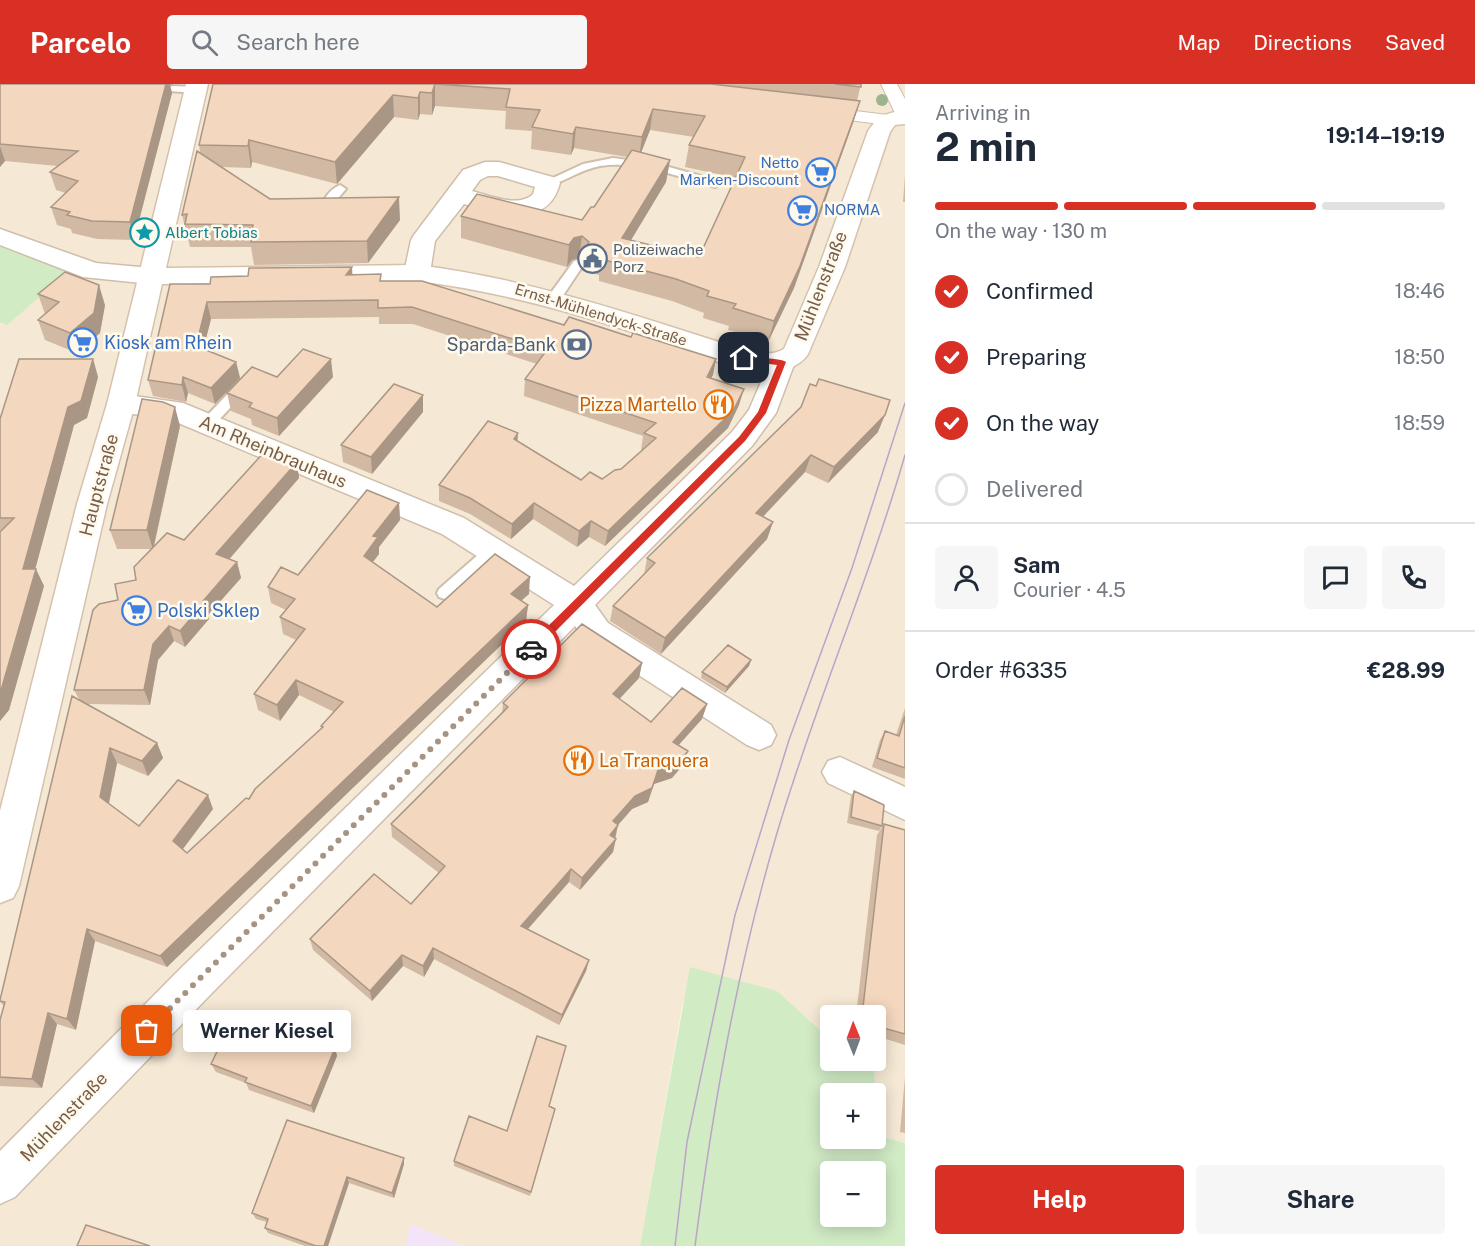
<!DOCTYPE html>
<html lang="en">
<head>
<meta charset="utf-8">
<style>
  body { margin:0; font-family:"Public Sans",sans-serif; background:#f6f6f7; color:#1f2937; height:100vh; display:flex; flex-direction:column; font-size:22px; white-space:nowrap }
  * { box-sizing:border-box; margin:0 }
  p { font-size:20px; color:#747a83 }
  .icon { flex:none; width:33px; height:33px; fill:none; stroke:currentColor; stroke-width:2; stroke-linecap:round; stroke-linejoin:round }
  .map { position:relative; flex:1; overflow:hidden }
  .details { display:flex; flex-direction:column; background:#fff; width:570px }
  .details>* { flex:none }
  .needle { width:39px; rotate:359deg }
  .tools { position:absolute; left:820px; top:921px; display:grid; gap:12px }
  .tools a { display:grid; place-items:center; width:66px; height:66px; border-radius:6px; background:#fff; box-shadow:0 3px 15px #0003; font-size:30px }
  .pin { position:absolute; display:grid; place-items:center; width:51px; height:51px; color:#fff; margin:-26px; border-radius:12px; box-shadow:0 3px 9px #0006 }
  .courier { position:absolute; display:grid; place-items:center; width:60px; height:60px; margin:-30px; border:4px solid #d93025; border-radius:50%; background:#fff; color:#222; box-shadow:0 2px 8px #0007 }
  .bubble { position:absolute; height:42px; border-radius:6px; background:#fff; box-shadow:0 3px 15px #0003; font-size:20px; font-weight:700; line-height:42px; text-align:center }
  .head em { font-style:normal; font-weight:700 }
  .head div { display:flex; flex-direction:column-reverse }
  .head { display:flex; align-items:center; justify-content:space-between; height:102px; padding:0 30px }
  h1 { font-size:39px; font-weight:700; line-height:45px }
  .bar { display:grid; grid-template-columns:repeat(4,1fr); gap:9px 6px; align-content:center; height:72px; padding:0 30px }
  .bar i { height:8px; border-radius:4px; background:#e0e1e3 }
  .bar .current { background:#d93025 }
  .bar p { grid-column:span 4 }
  .line { display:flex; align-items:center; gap:15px; padding:0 30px; border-top:2px solid #e0e1e3 }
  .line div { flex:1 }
  .round { display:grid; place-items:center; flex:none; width:63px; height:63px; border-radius:6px; background:#f6f6f7 }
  ol { padding:0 30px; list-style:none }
  li { display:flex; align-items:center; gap:18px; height:66px }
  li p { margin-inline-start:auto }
  li .icon { padding:6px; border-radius:50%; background:#d93025; color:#fff; stroke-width:4 }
  li:last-child { color:#747a83 }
  li i { width:33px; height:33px; border:3px solid #e0e1e3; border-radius:50% }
  .button { display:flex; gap:12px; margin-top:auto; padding:12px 30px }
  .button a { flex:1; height:69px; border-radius:6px; background:#d93025; color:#fff; font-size:24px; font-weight:700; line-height:69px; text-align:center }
  .button a+a { background:#f6f6f7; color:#1f2937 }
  header { display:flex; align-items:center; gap:36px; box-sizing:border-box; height:84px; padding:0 30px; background:#d93025; color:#fff }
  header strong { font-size:28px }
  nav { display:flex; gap:33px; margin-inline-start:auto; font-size:21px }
  .search { width:420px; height:54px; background:#f6f6f7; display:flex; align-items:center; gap:15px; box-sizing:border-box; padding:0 21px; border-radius:6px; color:#747a83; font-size:22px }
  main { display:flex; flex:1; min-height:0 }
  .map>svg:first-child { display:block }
  .residential { fill:#f5e9d5 }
  .education { fill:#f3e4f9 }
  .green { fill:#d1ebc5; fill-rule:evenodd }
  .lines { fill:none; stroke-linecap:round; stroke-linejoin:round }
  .service-casing { stroke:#cfbeac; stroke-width:4 }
  .pedestrian-casing { stroke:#cfbeac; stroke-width:2 }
  .minor-casing { stroke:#cfbeac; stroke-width:3 }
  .secondary-casing { stroke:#d5c1ac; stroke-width:3 }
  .service { fill:#fff; fill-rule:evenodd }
  .pedestrian { fill:#fff; fill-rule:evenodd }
  .minor { fill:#fff; fill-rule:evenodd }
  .secondary { fill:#fff; fill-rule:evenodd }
  .tram { stroke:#baa4c8; stroke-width:1.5 }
  .tree { fill:#9db48c }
  .wall { fill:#d1b9a3; fill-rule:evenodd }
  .shaded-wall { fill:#aa9685 }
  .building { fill:#f3d7be; stroke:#aa9685; stroke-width:1.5 }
  .route { fill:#d93025 }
  .done { stroke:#a79381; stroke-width:6; stroke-dasharray:0 10.8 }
  .labels { text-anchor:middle; stroke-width:5; stroke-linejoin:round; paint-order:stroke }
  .far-shop-label { font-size:15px; fill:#366cbe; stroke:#fffaee; text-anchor:end }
  .far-culture-label { font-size:15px; fill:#0d838f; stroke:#fffaee; text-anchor:start }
  .far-service-label { font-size:15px; fill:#4e5e75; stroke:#fffaee; text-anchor:start }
  .far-street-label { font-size:15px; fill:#785e4a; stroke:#fffaee }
  .street-label { font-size:18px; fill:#785e4a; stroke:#fffaee }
  .shop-label { font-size:18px; fill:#366cbe; stroke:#fffaee; text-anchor:start }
  .service-label { font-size:18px; fill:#4e5e75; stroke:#fffaee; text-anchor:end }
  .food-label { font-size:18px; fill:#c56008; stroke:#fffaee; text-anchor:end }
</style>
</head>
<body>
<header>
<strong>Parcelo</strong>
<div class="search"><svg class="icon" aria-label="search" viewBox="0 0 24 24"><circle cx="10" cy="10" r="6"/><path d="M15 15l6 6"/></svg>Search here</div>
<nav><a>Map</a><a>Directions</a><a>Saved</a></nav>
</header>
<main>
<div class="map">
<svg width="905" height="1162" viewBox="0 0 905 1162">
  <rect width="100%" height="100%" fill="#fdf6e7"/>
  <path class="residential" d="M0 0H905V1059L876 1051 873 977 876 976V932H831V956L777 907 683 917 640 1162H0Z"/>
  <path class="education" d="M411 1140 464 1162H405Z"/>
  <path class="green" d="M0 160 70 187 7 241 0 238Z
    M690 883 777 907 831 956V976L874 977 875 1009 831 1010V1054H876V1051L905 1059V1162H640ZM831 1088H876V1132H831Z"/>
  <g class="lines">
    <defs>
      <path id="service" d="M173 2 196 3 201 6 196 9 169 7V3Z
        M613 74 658 80 719 97 721 99 715 103C679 93 638 76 600 82 583 85 568 95 552 101L548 103 542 99 583 80Z
        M340 101 346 105 333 120 328 134H320L318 131C321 119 328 106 340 101Z
        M578 176 584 180 558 219H548L547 216 548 213 574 177Z
        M244 296 251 301 249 304 212 343H202L200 340 202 337 239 298Z
        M492 461 497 463 500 467 497 471 451 513 445 515 439 513 437 509 439 505 487 463Z"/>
      <path id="pedestrian" d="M881 0H897L905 15V36L899 35 896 31Z
        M823 23 888 31 894 32 897 36 894 40 888 41 817 32 815 28 817 24Z"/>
      <path id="minor" d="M485 78H499L556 94 560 99C548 146 498 129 464 120L435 157 430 189 426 195 417 197 408 195 404 189 411 156 414 151 463 86ZM488 92H498L535 103 533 110C519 124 490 112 472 107L480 96Z
        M0 145 96 179 151 184 160 186 164 192 160 198 151 200 83 193 0 161Z
        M782 269 792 272 795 278 776 329 752 362 595 521 608 539 771 641 776 651 771 661 759 666 747 661 586 557 575 542 209 912 15 1113 0 1120V1067L181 884 554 521 442 450 169 335 111 327 107 320 111 313 121 310 183 319 464 434 574 502 732 348 749 326 772 272Z
        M840 673 905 703V736L828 699 822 688 828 677Z"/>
      <path id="secondary" d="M186 0H208L166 184 417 181C531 195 638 232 747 267 761 269 772 272 784 265L819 183 868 47C880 30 885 30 905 26V40L895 41 890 48 845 183 808 270C800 283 780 289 764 288 722 284 670 260 629 247 559 224 490 206 417 197L162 200 135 320 107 420 19 802 13 814 0 819V727L77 420 107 320Z"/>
    </defs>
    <use href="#service" class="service-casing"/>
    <use href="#pedestrian" class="pedestrian-casing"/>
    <use href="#minor" class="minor-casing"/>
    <use href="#secondary" class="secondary-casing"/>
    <use href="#service" class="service"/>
    <use href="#pedestrian" class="pedestrian"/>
    <use href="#minor" class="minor"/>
    <use href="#secondary" class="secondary"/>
    <path class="tram" d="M675 1162 687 1058 735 831 789 656 852 484 905 319
      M695 1162C713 1023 737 884 777 749 815 621 868 499 905 371"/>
  </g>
  <circle class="tree" cx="882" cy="16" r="6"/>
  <path class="wall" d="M0 0H174L170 1 172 9 134 156 97 155 72 149 71 145 57 141 51 123 66 109 56 106 50 88 57 82 5 77 0 83Z
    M213 0H861L857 17H860L853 39 794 204 768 258 728 246 729 242 703 234 704 229 672 217 599 197V191L582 187 583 177 579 174 572 176 567 183 461 154V132L582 136 594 123 627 73 574 64 571 71 531 65 532 47 505 45 506 27 435 22 432 31 420 30 418 36 394 33 337 100 252 78 251 84 222 83 270 115 400 136 368 179 254 181 251 163H190L182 131 200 69 199 61ZM650 46 694 53 689 61 685 83 736 94 699 173 631 156 666 98 670 76 641 68Z
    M905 91V118H903Z
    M352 183V191L381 197 713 291 711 294 739 321 728 344 605 462 589 453 577 463 533 435 511 455 470 430 439 417V401L518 358 581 396 602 395 621 385 642 366H641L643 352 524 312 525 295 537 280 413 240H379V233L211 235 203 265 236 278 240 294 215 320 188 309 186 318 153 312 148 296 210 200 248 192Z
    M38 210 105 221 100 249 77 269 45 256 38 236 45 230Z
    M93 275 98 293 87 334 74 341 35 485 44 502 9 626 0 637V335Z
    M277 293H333L279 352 252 341 251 335 231 327 227 309Z
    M801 323 878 348 828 399 805 388 763 433 773 438 767 455 661 570 610 537 613 522 644 491 647 474Z
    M423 328 372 390 343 378 341 361Z
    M180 342 154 463 184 456 297 378 299 394 229 475 237 478 241 494 208 531 209 535 185 563 174 557 158 576 150 621 88 620 157 659 163 674 148 692 117 679 109 720 139 742 213 725 183 765 187 769 249 715 322 645 321 642 334 628 299 611 280 637 258 626 254 610 296 556 283 550 280 533 286 526 271 519 268 503 298 491 399 419 400 436 379 463V470L373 478 437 523 529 510 521 517 528 521 526 537 167 883 95 857 76 946 57 940 42 1004 0 1002V936L4 922 0 918 79 615 74 606 118 516 136 496 151 465H117L110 446Z
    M751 576 749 582 725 609 701 594 702 588Z
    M642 579 639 594 619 615 651 638 707 620 702 635 678 661 683 681 672 694 654 700 648 718 632 725 618 741 613 768 580 806 569 798 527 846 589 876 586 887 559 941 434 875 424 893 403 882 372 917 313 866 310 855 411 820 439 789 392 753 391 740 502 629 503 619Z
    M905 624V695L872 683 880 656 885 647 896 651Z
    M854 707 882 742 879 747 847 739 851 712Z
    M884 740 905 746V961L876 952V932H856L877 751Z
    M271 941 298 947 300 951 335 964 337 972 314 1029 249 1006 246 999 216 988 211 980Z
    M905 993V1049L900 1048Z
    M549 1022 555 1025 530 1112 454 1082V1077Z
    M287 1036 404 1080 394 1114 349 1099 328 1162H305L268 1149 265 1144 267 1138 256 1135 252 1129Z"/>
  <path class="shaded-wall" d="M166 0H174L170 1 172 9 134 156 130 138Z
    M435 0V22L432 31V9Z
    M420 8V30L418 36V14Z
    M393 11 394 33 337 100 335 78Z
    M860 17 853 39 794 204 768 258 774 237Z
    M653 25 650 46 639 74 642 53Z
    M576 43 574 64 571 71 573 50Z
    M249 56 252 78 251 84 248 62Z
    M0 62 5 77 0 83Z
    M670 76 666 98 619 176 622 154Z
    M399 113 400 136 368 179 367 157Z
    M582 152 579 174 572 176 567 183 569 161 574 154Z
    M352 183 353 200 346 191Z
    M99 201 105 221 100 249 77 269 70 249Z
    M207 218 211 235 200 278 196 262Z
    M93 275 98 293 87 334 74 341 31 501 23 485 68 323Z
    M331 275 333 293 279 352 277 334Z
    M716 275 713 291 703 309 707 293Z
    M236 278 240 294 215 320 211 304Z
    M183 293 188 309 186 318 182 301Z
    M744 305 739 321 728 344 605 462 608 447Z
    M423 311V328L372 390 371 373Z
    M175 323 180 342 153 465 147 446Z
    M885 331 878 348 828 399 834 383Z
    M518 349 517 365 514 355Z
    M811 371 805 388 751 445 756 429Z
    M297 378 299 394 220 486 216 470Z
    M399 419 400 436 379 463V470L365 488 364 472 373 452Z
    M534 419 533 435 511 455 512 440Z
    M591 437 589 453 577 463 579 447Z
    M773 438 767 455 661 570 665 554Z
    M237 478 241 494 208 531 209 535 185 563 180 547 203 517Z
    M36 485 44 502 9 626 0 637V610Z
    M530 493 529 510 510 526 511 510Z
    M528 521 526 537 167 883 160 872Z
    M169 542 174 557 158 576 150 621 144 606 153 560Z
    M751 576 749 582 725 609 727 603Z
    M642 579 639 594 610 625 613 610Z
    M296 596 299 611 280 637 277 621Z
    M707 620 702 635 669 672 673 658Z
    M157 659 163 674 148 692 142 677Z
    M110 664 117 679 107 728 100 713Z
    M688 667 683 681 672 694 654 700 648 718 632 725 618 741 615 754 607 764 613 737 658 686Z
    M208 711 213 725 179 770 173 757Z
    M616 755 613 768 580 806 582 794Z
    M571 785 569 798 520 854 521 842Z
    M87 845 95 857 76 946 67 935Z
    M433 864 434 875 424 893 423 882Z
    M402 871 403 882 372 917 370 907Z
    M589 876 586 887 559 941 562 931Z
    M48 929 57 940 42 1004 32 995Z
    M335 964 337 972 314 1029 311 1022Z
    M404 1074V1080L394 1114 392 1109Z
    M347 1093 349 1099 328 1162H324Z"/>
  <path class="building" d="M0 0H166L130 138 92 137 67 131 70 128 51 123 78 97 50 88 78 67 0 60Z
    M213 0H711L860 17 800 182 774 237 733 224 736 220 707 212 709 207 676 195 601 175 604 170 585 165 589 158 582 152 574 154 569 161 461 132 477 110 582 136 591 123H594L632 66 670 76 622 154 699 173 745 73 689 61 705 32 653 25 642 53 576 43 573 50 532 43 540 26 506 23 510 5 435 0 432 9 420 8 418 14 393 11 335 78 249 56 248 62 199 61Z
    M835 0H861V3Z
    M197 67 270 115 399 113 367 157 251 158 253 141 185 140 187 130 182 131Z
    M352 183 346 191 381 190 380 197H422L564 241 569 233 631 253 633 249 716 275 707 293 744 305 733 327 608 447 591 437 579 447 534 419 512 440 470 414 439 401 488 337 518 349 514 355 581 396 590 388 602 395 615 386 621 385 656 354 644 349 656 339 525 295 547 266 412 223 378 224V216L207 218 196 262 236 278 211 304 183 293 182 301 148 296 170 200H210L211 193 248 192 249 184Z
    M65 188 99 201 94 229 70 249 38 236 59 218 38 210Z
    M303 265 331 275 277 334 249 323 252 319 227 309 252 283 277 293Z
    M19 275H93L81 317 68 323 23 485H36L0 610V448L14 434H0V335Z
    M819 295 890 316 885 331 834 383 811 371 756 429 773 438 665 554 613 522 655 479 647 474 801 323 810 300 816 302Z
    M394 300 423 311 371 373 341 361Z
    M142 315 163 318 175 323 147 446H110Z
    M267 365 297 378 216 470 237 478 203 517 204 519 180 547 169 542 153 560 144 606H74L93 526 99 520 118 516 115 500 136 496 134 483 167 449 184 456Z
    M367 406 399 419 373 452 378 453 364 472 437 523 495 470 530 493 511 510 528 521 160 872 87 845 67 935 48 929 32 995 0 993V936L5 918 0 917V916L72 612 157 659 142 677 110 664 100 713 139 742 178 696 208 711 173 757 187 769 246 714 249 715 255 705 323 643 321 642 343 618 296 596 277 621 254 610 305 545 280 533 295 515 268 503 281 483 298 491Z
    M582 540 642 579 613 610 651 638 682 604 707 620 673 658 688 667 677 680 658 686 652 704 635 712 613 737 618 741 610 751 616 755 582 794 571 785 521 842 589 876 562 931 433 864 423 882 402 871 370 907 310 855 374 790 411 820 445 782 391 740 508 623 503 619Z
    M728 561 751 576 727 603 702 588Z
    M905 632V684L877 674 885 647 899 652Z
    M854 707 884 721 882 742 851 733Z
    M884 740 905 746V950L876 942V932H862Z
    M236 928 271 941 272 938 298 947 297 950 335 964 311 1022 245 998 247 994 211 980Z
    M537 952 566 962 549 1022 555 1025 531 1108 454 1077 469 1032 507 1047Z
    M287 1036 404 1074 392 1109 347 1093 324 1162H316L265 1144 268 1135 252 1129Z
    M86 1141 150 1162H77Z"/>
  <path class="route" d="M744 272C755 274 779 274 786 278L766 329 745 357 535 568H528V562L739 353 758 328 777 281 741 276 740 274Z"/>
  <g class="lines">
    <path class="done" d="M147 947 531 565"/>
  </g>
  <defs>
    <symbol id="supermarket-ring" viewBox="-11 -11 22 22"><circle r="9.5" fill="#fffaee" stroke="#3f7fe0" stroke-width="1.5"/><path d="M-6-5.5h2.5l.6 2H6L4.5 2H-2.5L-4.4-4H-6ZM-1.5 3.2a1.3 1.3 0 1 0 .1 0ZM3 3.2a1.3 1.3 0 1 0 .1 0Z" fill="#3f7fe0"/></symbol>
    <symbol id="sight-ring" viewBox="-11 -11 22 22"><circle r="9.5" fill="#fffaee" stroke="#0f9aa8" stroke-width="1.5"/><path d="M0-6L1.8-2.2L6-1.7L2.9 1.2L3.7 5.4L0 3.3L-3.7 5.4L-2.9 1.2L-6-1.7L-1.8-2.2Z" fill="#0f9aa8"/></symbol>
    <symbol id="civic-ring" viewBox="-11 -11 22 22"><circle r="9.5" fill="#fffaee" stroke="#5c6f8a" stroke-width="1.5"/><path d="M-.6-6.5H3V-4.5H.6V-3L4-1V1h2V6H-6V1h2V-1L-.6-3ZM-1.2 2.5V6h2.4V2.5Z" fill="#5c6f8a"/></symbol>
    <symbol id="bank-ring" viewBox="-11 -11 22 22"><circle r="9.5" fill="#fffaee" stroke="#5c6f8a" stroke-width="1.5"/><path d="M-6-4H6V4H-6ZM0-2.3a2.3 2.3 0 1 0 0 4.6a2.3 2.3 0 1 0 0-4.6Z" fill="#5c6f8a"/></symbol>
    <symbol id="restaurant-ring" viewBox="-11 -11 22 22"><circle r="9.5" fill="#fffaee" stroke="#e8710a" stroke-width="1.5"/><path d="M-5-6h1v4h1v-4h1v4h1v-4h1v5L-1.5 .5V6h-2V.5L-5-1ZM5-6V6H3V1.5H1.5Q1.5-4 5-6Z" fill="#e8710a"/></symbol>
  </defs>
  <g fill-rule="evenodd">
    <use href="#supermarket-ring" x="804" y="72" width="33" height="33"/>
    <use href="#supermarket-ring" x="786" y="110" width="33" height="33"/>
    <use href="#sight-ring" x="128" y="132" width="33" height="33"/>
    <use href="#civic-ring" x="576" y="158" width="33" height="33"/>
    <use href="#supermarket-ring" x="66" y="242" width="33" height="33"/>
    <use href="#bank-ring" x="560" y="244" width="33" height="33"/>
    <use href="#restaurant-ring" x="702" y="304" width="33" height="33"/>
    <use href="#supermarket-ring" x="120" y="510" width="33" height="33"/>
    <use href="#restaurant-ring" x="562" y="660" width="33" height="33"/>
  </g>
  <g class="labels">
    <g class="far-shop-label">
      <text x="799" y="84">Netto<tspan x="799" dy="17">Marken-Discount</tspan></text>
      <text x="824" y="131" text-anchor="start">NORMA</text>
    </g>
    <g class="far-culture-label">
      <text x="165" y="154">Albert Tobias</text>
    </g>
    <g class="far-service-label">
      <text x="613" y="171">Polizeiwache<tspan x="613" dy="17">Porz</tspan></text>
    </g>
    <g class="far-street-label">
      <text transform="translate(601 231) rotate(17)" y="5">Ernst-Mühlendyck-Straße</text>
    </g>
    <g class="street-label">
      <text transform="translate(821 202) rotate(-69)" y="6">Mühlenstraße</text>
      <text transform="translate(273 368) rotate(23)" y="6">Am Rheinbrauhaus</text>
      <text transform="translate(99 401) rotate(-75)" y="6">Hauptstraße</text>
      <text transform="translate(64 1033) rotate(-46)" y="6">Mühlenstraße</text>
    </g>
    <g class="shop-label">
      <text x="104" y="265">Kiosk am Rhein</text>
      <text x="157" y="533">Polski Sklep</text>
    </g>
    <g class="service-label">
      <text x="556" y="267">Sparda-Bank</text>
    </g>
    <g class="food-label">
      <text x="697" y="327">Pizza Martello</text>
      <text x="599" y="683" text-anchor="start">La Tranquera</text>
    </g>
  </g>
</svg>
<div class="tools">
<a><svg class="needle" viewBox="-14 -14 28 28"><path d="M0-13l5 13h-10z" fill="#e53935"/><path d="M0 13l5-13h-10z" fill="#747a83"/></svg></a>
<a>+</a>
<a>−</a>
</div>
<div class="pin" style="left:147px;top:947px;background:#ea580c"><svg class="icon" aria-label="bag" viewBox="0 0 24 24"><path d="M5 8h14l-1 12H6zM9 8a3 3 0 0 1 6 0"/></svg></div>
<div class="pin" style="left:744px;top:274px;background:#1f2937"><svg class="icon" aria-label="home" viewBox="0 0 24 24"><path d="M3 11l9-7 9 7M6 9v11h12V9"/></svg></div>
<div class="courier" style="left:531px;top:565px"><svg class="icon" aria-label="car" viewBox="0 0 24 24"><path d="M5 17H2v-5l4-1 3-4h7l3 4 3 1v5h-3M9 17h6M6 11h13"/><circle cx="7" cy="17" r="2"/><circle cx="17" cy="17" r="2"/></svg></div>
<div class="bubble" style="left:183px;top:926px;width:168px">Werner Kiesel</div>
</div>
<section class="details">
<div class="head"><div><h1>2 min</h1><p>Arriving in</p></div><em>19:14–19:19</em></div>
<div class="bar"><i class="current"></i><i class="current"></i><i class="current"></i><i></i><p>On the way · 130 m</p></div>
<ol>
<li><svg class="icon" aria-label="check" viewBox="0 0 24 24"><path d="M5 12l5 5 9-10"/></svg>Confirmed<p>18:46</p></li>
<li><svg class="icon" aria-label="check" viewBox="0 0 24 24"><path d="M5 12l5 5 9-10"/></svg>Preparing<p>18:50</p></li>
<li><svg class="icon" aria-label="check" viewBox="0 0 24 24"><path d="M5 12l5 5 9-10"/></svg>On the way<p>18:59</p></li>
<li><i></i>Delivered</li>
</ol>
<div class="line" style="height:108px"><a class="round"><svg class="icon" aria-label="person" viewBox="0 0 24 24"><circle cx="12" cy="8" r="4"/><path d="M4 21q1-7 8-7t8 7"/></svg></a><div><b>Sam</b><p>Courier · 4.5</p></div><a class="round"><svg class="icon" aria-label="chat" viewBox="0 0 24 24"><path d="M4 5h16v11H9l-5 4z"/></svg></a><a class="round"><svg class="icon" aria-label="phone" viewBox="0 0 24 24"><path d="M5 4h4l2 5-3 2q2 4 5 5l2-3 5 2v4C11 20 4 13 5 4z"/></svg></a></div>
<div class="line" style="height:78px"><div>Order #6335</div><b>€28.99</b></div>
<div class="button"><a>Help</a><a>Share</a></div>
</section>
</main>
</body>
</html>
